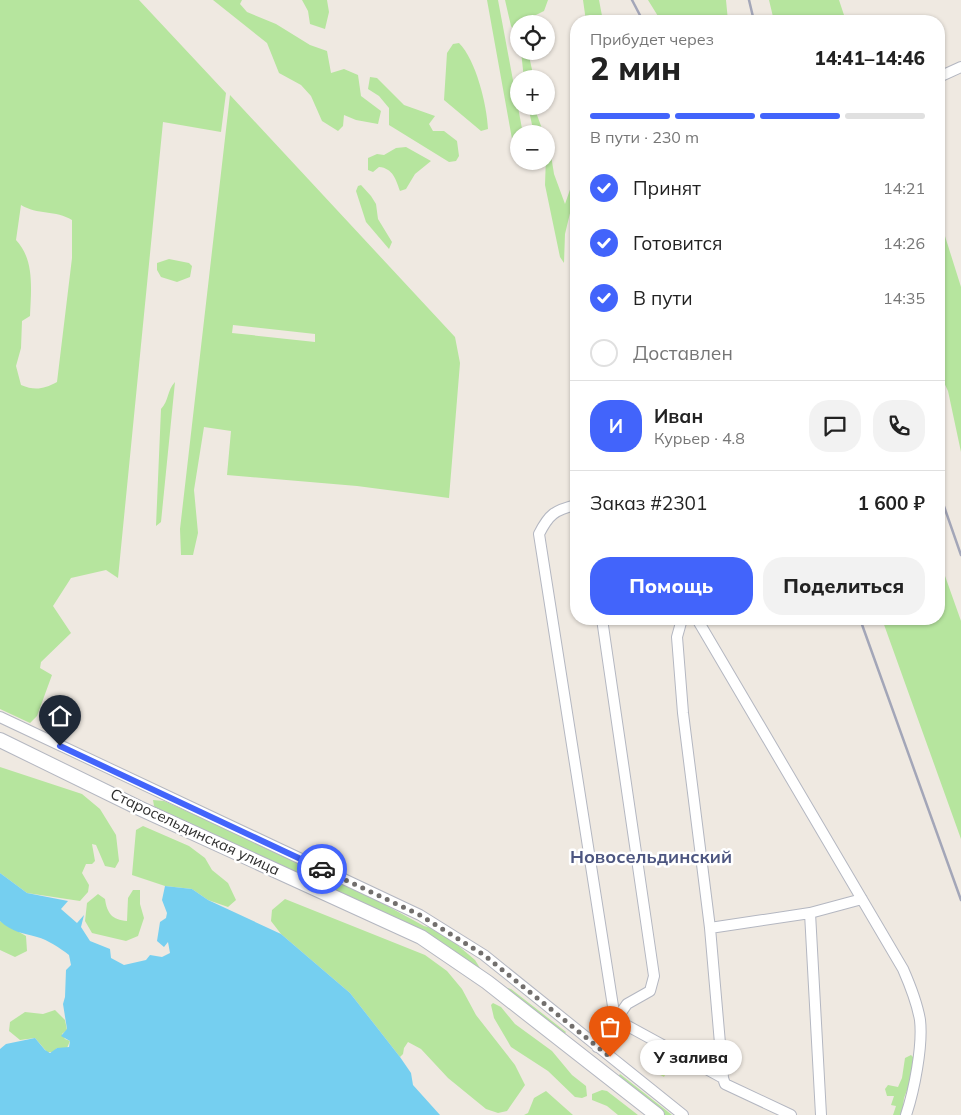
<!DOCTYPE html>
<html lang="ru">
<head>
<meta charset="utf-8">
<style>
  body { margin:0; font-family:Mulish,sans-serif; background:#f2f2f2; color:#222; height:100vh; display:flex; flex-direction:column; font-size:19px; white-space:nowrap }
  * { box-sizing:border-box; margin:0 }
  p { font-size:16px; color:#767676 }
  .icon { flex:none; width:28px; height:28px; fill:none; stroke:currentColor; stroke-width:2; stroke-linecap:round; stroke-linejoin:round }
  .map { position:relative; flex:1; overflow:hidden }
  .side { position:absolute; left:570px; top:15px; width:375px; height:610px; display:flex; flex-direction:column; background:#fff; border-radius:20px; box-shadow:0 1px 4px #0004 }
  .side>* { flex:none }
  .tools { position:absolute; left:510px; top:15px; display:grid; gap:10px }
  .tools a { display:grid; place-items:center; width:45px; height:45px; border-radius:50%; background:#fff; box-shadow:0 1px 4px #0004; font-size:25px }
  .pin { position:absolute; display:grid; place-items:center; width:42px; height:42px; color:#fff; margin:-51px -21px; border-radius:50% 50% 50% 0; rotate:-45deg; box-shadow:0 0 5px #0007 }
  .pin .icon { rotate:45deg }
  .courier { position:absolute; display:grid; place-items:center; width:50px; height:50px; margin:-25px; border:4px solid #4264fb; border-radius:50%; background:#fff; color:#222; box-shadow:0 1px 6px #0007 }
  .bubble { position:absolute; height:35px; border-radius:18px; background:#fff; box-shadow:0 1px 4px #0004; font-size:16px; font-weight:800; line-height:35px; text-align:center }
  .head em { font-style:normal; font-weight:800 }
  .head div { display:flex; flex-direction:column-reverse }
  .head { display:flex; align-items:center; justify-content:space-between; height:85px; padding:0 20px }
  h1 { font-size:32px; font-weight:800; line-height:38px }
  .bar { display:grid; grid-template-columns:repeat(4,1fr); gap:8px 5px; align-content:center; height:60px; padding:0 20px }
  .bar i { height:6px; border-radius:4px; background:#e0e0e0 }
  .bar .current { background:#4264fb }
  .bar p { grid-column:span 4 }
  .line { display:flex; align-items:center; gap:12px; padding:0 20px; border-top:1px solid #e0e0e0 }
  .line div { flex:1 }
  .round { display:grid; place-items:center; flex:none; width:52px; height:52px; border-radius:20px; background:#f2f2f2 }
  ol { padding:0 20px; list-style:none }
  li { display:flex; align-items:center; gap:15px; height:55px }
  li p { margin-inline-start:auto }
  li .icon { padding:5px; border-radius:50%; background:#4264fb; color:#fff; stroke-width:4 }
  li:last-child { color:#767676 }
  li i { width:28px; height:28px; border:2px solid #e0e0e0; border-radius:50% }
  .action { display:flex; gap:10px; margin-top:auto; padding:10px 20px }
  .action a { flex:1; height:58px; border-radius:20px; background:#4264fb; color:#fff; font-size:20px; font-weight:800; line-height:58px; text-align:center }
  .action a+a { background:#f2f2f2; color:#222 }
  .map>svg:first-child { display:block }
  .green { fill:#b6e59e; fill-rule:evenodd }
  .pitch { fill:#c9ec9a }
  .water { fill:#75cff0 }
  .lines { fill:none; stroke-linecap:round; stroke-linejoin:round }
  .minor-casing { stroke:#b4b7c1; stroke-width:12 }
  .secondary-casing { stroke:#b4b7c1; stroke-width:16 }
  .minor { stroke:#fff; stroke-width:10 }
  .secondary { stroke:#fff; stroke-width:14 }
  .rail { stroke:#a3a6b8; stroke-width:2.5 }
  .done { stroke:#726f6d; stroke-width:5; stroke-dasharray:0 9 }
  .route { stroke:#4264fb; stroke-width:6 }
  .labels { text-anchor:middle; stroke-width:5; stroke-linejoin:round; paint-order:stroke }
  .street-label { font-size:15px; fill:#2e2e2e; stroke:#fff }
  .quarter-label { font-size:18px; font-weight:bold; fill:#4d5680; stroke:#fff }
</style>
</head>
<body>
<div class="map">
<svg width="961" height="1115" viewBox="0 0 961 1115">
  <rect width="100%" height="100%" fill="#efe9e1"/>
  <path class="green" d="M0 0H139L226 93 221 132 163 122 118 578 106 570 71 578 53 606 71 633 41 662 40 668 52 675 37 716 30 723 0 709ZM21 205C37 215 56 210 72 220V258L57 382C44 389 35 391 21 385L16 366 21 348 22 321 30 316C31 290 35 260 16 240Z
    M213 0H242L240 4 247 12 276 24 310 45 327 51 331 73 344 69 358 75 361 96 381 111 378 124 356 120 344 115 343 126 338 131 322 121 311 96 301 85 279 73 267 43Z
    M302 0H327L329 12 325 29 310 24 308 11Z
    M487 0H498L523 134H519V153L514 150Z
    M505 0H548L544 11 528 19 527 24H519V40L511 26Z
    M583 0H599L603 21H586Z
    M648 0H726L728 21H661Z
    M769 0H839L846 21H774Z
    M459 43C476 60 487 105 488 129L481 131 444 100 447 53 453 44Z
    M521 51H528L534 79H524Z
    M370 77 377 78 404 105 435 116 429 124 433 131H444L457 141 459 156 456 161 449 162 389 125V108L379 96 368 89Z
    M230 95 455 337 460 363 449 498 357 486 227 475 231 431 204 427 194 490 198 533 193 555H181L180 529ZM233 325 315 334V342L232 333Z
    M528 106H537V115L544 134H534Z
    M406 147 431 161 415 174 406 189 400 191C396 180 393 168 379 167L373 172 368 170V158L377 154 384 155 396 148Z
    M551 155 554 174 565 204 574 178 576 160V188L565 234 564 263 560 257 545 185 546 156Z
    M361 185 371 196 376 204 378 219 392 242 389 249 366 222 356 191 358 186Z
    M939 217 961 287V452L948 391 939 372Z
    M169 259 189 263 192 266 190 277 177 282 161 277 157 270V263Z
    M175 382 161 522 156 526 161 409C169 401 167 390 175 382Z
    M939 559 961 621V839L882 619H939Z
    M0 767 82 794 100 809 116 835 119 861 115 868 105 866 96 845 92 844 95 861 92 864H86L82 873 89 885 88 892 80 901 27 893 0 873Z
    M153 800 164 801 213 823 380 902 424 926 440 930 475 960 480 968 477 969 160 811 154 806Z
    M143 826 189 846 205 858 212 870 228 883 236 900 228 907 208 900 192 889 165 886 132 875 136 830Z
    M133 890H140V904L144 918 138 936 126 941 92 933 85 921 87 903 98 894 105 899C107 913 112 920 127 921L128 898Z
    M285 899 425 955 447 971 462 989 476 1015 515 1065 525 1085 507 1111 498 1113 486 1109 448 1078 421 1049 408 1042 404 1048 403 1054 400 1057 350 993 281 934 271 921 272 910Z
    M0 921 26 936 27 951 15 957 0 950Z
    M504 987 511 989 566 1032 562 1037Z
    M493 1003 501 1007 515 1024 552 1051 572 1075 586 1086 587 1096 582 1098 575 1097 548 1071 511 1047 494 1018 491 1005Z
    M55 1010 65 1020 67 1030 62 1034 65 1039 70 1041 67 1048H57L53 1052H47L35 1038 20 1040 9 1031 10 1022 25 1012 43 1014Z
    M911 1055 914 1058 911 1080 904 1098 902 1115H893L896 1106 891 1105 894 1096H887L885 1089 888 1085 898 1087 902 1078 905 1058Z
    M620 1074 672 1115H661L616 1080Z
    M602 1090 607 1091 638 1115H618L607 1106 592 1100V1094Z
    M546 1091 573 1115H524L528 1113 534 1098Z"/>
  <path class="pitch" d="M662 1053 673 1059 664 1077 653 1071Z"/>
  <path class="water" d="M0 873 27 893 68 901 61 909 77 923 84 915 81 927 90 941 110 949 111 958 124 965 146 960 150 955 162 957 170 953 168 942 164 947 157 941 160 922 166 918 167 913 162 900 165 886 192 889 208 900 281 934 350 993 400 1057 411 1073 413 1085 440 1115H0V1049L6 1044 35 1038 45 1050 50 1053 57 1048 69 1047 70 1041 61 1036 67 1029 63 1004 65 997 66 970 71 965 69 955C60 948 48 940 37 937 22 933 12 932 0 921Z"/>
  <g class="lines">
    <defs>
      <path id="minor" d="M939 77 961 67
        M576 505C555 510 549 514 539 534L615 1019
        M697 619 903 969C910 985 917 1002 920 1020 923 1046 914 1091 906 1115
        M0 717 420 915 484 955 683 1115
        M810 913 821 1115
        M710 928 810 913 862 899
        M615 1019 723 1078 710 928 683 713 677 637 682 619
        M597 1047 627 1004 650 991 654 976 602 619
        M723 1078 725 1084 791 1115"/>
      <path id="secondary" d="M0 740 139 808 421 937 487 982 657 1115"/>
    </defs>
    <use href="#minor" class="minor-casing"/>
    <use href="#secondary" class="secondary-casing"/>
    <use href="#minor" class="minor"/>
    <use href="#secondary" class="secondary"/>
    <path class="rail" d="M632 0 643 21
      M749 0 754 21
      M939 492 961 555
      M860 619 961 900"/>
  </g>
  <g class="lines">
    <path class="done" d="M322 869 420 915 484 955 610 1057"/>
    <path class="route" d="M60 746 322 869"/>
  </g>
  <g class="labels">
    <g class="street-label">
      <text transform="translate(195 832) rotate(25)" y="5">Старосельдинская улица</text>
    </g>
    <g class="quarter-label">
      <text x="651" y="863">Новосельдинский</text>
    </g>
  </g>
</svg>
<div class="tools">
<a><svg class="icon" aria-label="locate" viewBox="0 0 24 24"><circle cx="12" cy="12" r="6"/><path d="M12 2v4M12 18v4M2 12h4M18 12h4"/></svg></a>
<a>+</a>
<a>−</a>
</div>
<div class="pin" style="left:610px;top:1057px;background:#ea580c"><svg class="icon" aria-label="bag" viewBox="0 0 24 24"><path d="M5 8h14l-1 12H6zM9 8a3 3 0 0 1 6 0"/></svg></div>
<div class="pin" style="left:60px;top:746px;background:#1f2937"><svg class="icon" aria-label="home" viewBox="0 0 24 24"><path d="M3 11l9-7 9 7M6 9v11h12V9"/></svg></div>
<div class="courier" style="left:322px;top:869px"><svg class="icon" aria-label="car" viewBox="0 0 24 24"><path d="M5 17H2v-5l4-1 3-4h7l3 4 3 1v5h-3M9 17h6M6 11h13"/><circle cx="7" cy="17" r="2"/><circle cx="17" cy="17" r="2"/></svg></div>
<div class="bubble" style="left:640px;top:1040px;width:102px">У залива</div>
<section class="side">
<div class="head"><div><h1>2 мин</h1><p>Прибудет через</p></div><em>14:41–14:46</em></div>
<div class="bar"><i class="current"></i><i class="current"></i><i class="current"></i><i></i><p>В пути · 230 m</p></div>
<ol>
<li><svg class="icon" aria-label="check" viewBox="0 0 24 24"><path d="M5 12l5 5 9-10"/></svg>Принят<p>14:21</p></li>
<li><svg class="icon" aria-label="check" viewBox="0 0 24 24"><path d="M5 12l5 5 9-10"/></svg>Готовится<p>14:26</p></li>
<li><svg class="icon" aria-label="check" viewBox="0 0 24 24"><path d="M5 12l5 5 9-10"/></svg>В пути<p>14:35</p></li>
<li><i></i>Доставлен</li>
</ol>
<div class="line" style="height:90px"><b class="round" style="background:#4264fb;color:#fff">И</b><div><b>Иван</b><p>Курьер · 4.8</p></div><a class="round"><svg class="icon" aria-label="chat" viewBox="0 0 24 24"><path d="M4 5h16v11H9l-5 4z"/></svg></a><a class="round"><svg class="icon" aria-label="phone" viewBox="0 0 24 24"><path d="M5 4h4l2 5-3 2q2 4 5 5l2-3 5 2v4C11 20 4 13 5 4z"/></svg></a></div>
<div class="line" style="height:65px"><div>Заказ #2301</div><b>1 600 ₽</b></div>
<div class="action"><a>Помощь</a><a>Поделиться</a></div>
</section>
</div>
</body>
</html>
